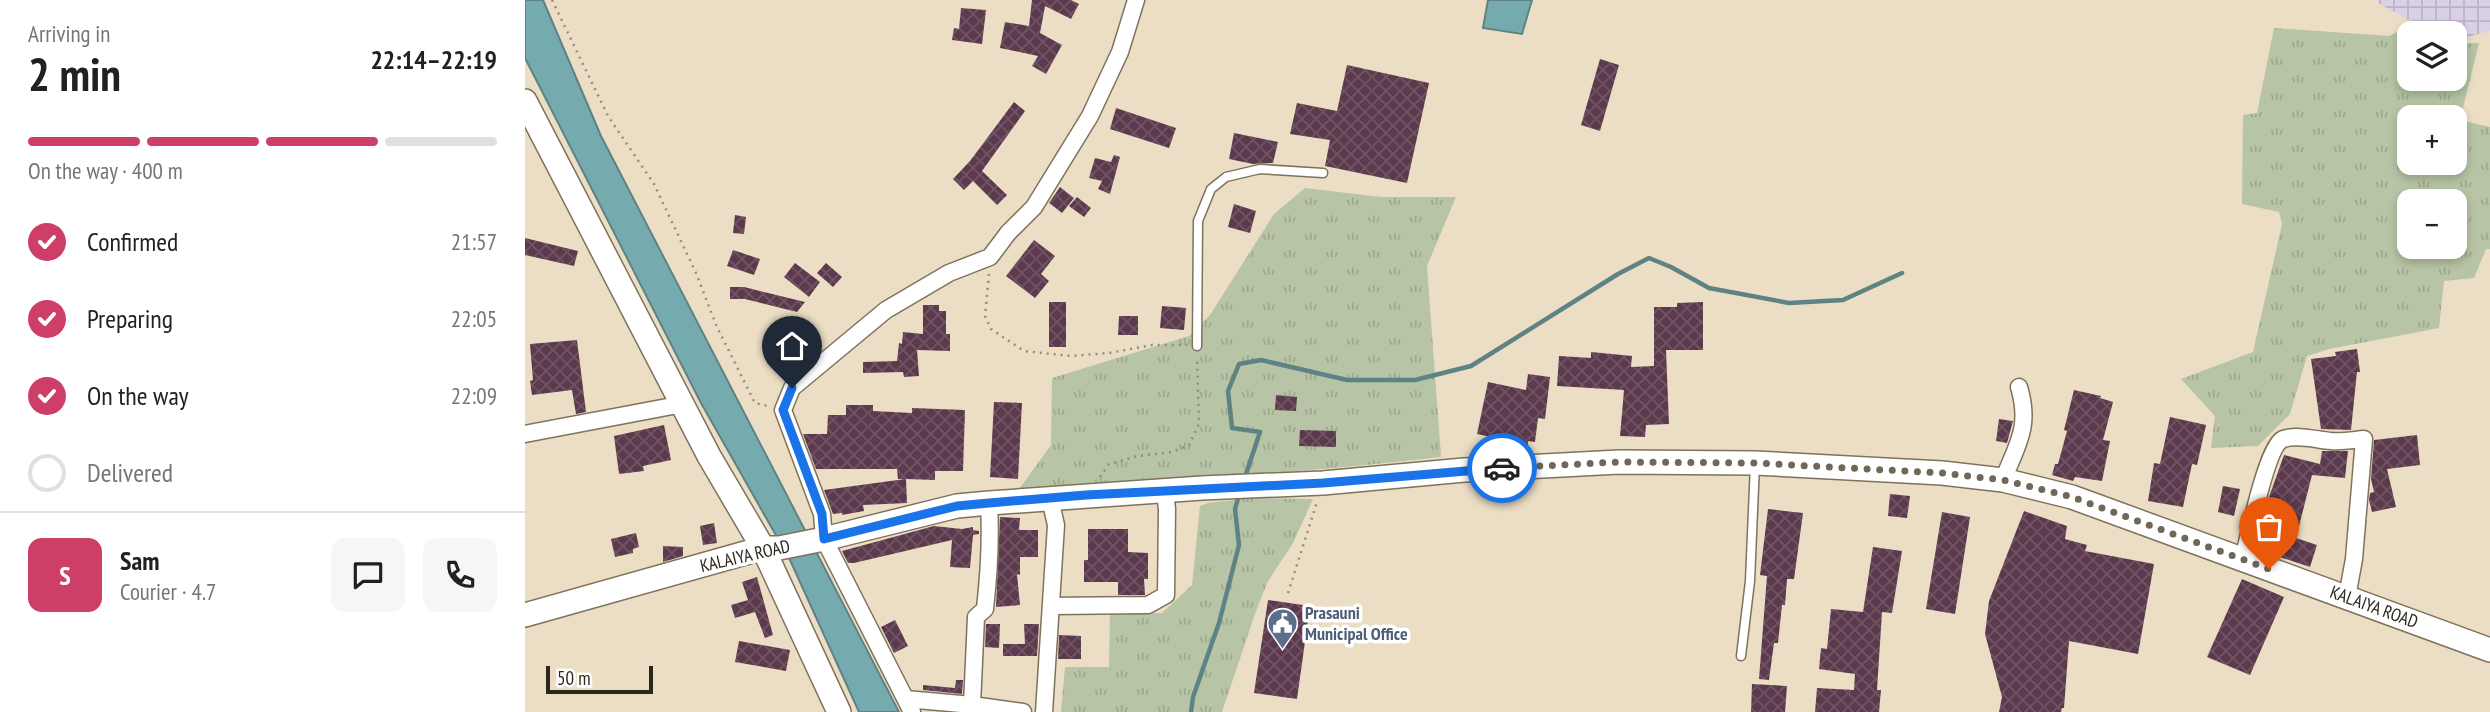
<!DOCTYPE html>
<html lang="en">
<head>
<meta charset="utf-8">
<style>
  body { margin:0; font-family:"PT Sans Narrow",sans-serif; background:#f6f6f6; color:#202124; height:100vh; display:flex; flex-direction:column; font-size:26px; white-space:nowrap }
  * { box-sizing:border-box; margin:0 }
  p { font-size:23px; color:#757577 }
  .icon { flex:none; width:38px; height:38px; fill:none; stroke:currentColor; stroke-width:2; stroke-linecap:round; stroke-linejoin:round }
  .map { position:relative; flex:1; overflow:hidden }
  .sheet { display:flex; flex-direction:column; background:#fff; width:525px }
  .sheet>* { flex:none }
  .tools { position:absolute; left:1872px; top:21px; display:grid; gap:14px }
  .tools a { display:grid; place-items:center; width:70px; height:70px; border-radius:14px; background:#fff; box-shadow:0 4px 10px #0003; font-size:35px }
  .scale { position:absolute; left:21px; bottom:18px; width:107px; box-sizing:border-box; padding-left:7px; border:4px solid #2c271e; border-top:0; font-size:19px; line-height:24px; white-space:nowrap; color:#2c271e; -webkit-text-stroke:5px #fff; paint-order:stroke }
  .pin { position:absolute; display:grid; place-items:center; width:60px; height:60px; color:#fff; margin:-72px -30px; border-radius:50% 50% 50% 0; rotate:-45deg; box-shadow:0 0 7px #0007 }
  .pin .icon { rotate:45deg }
  .courier { position:absolute; display:grid; place-items:center; width:70px; height:70px; margin:-35px; border:5px solid #1a73e8; border-radius:50%; background:#fff; color:#222; box-shadow:0 2px 9px #0007 }
  .head em { font-style:normal; font-weight:700 }
  .head div { display:flex; flex-direction:column-reverse }
  .head { display:flex; align-items:center; justify-content:space-between; height:119px; padding:0 28px }
  h1 { font-size:46px; font-weight:700; line-height:52px }
  .bar { display:grid; grid-template-columns:repeat(4,1fr); gap:10px 7px; align-content:center; height:84px; padding:0 28px }
  .bar i { height:9px; border-radius:5px; background:#e0e0e0 }
  .bar .on { background:#ce3f67 }
  .bar p { grid-column:span 4 }
  .line { display:flex; align-items:center; gap:18px; padding:0 28px; border-top:2px solid #e0e0e0 }
  .line div { flex:1 }
  .round { display:grid; place-items:center; flex:none; width:74px; height:74px; border-radius:14px; background:#f6f6f6 }
  ol { padding:0 28px; list-style:none }
  li { display:flex; align-items:center; gap:21px; height:77px }
  li p { margin-inline-start:auto }
  li .icon { padding:7px; border-radius:50%; background:#ce3f67; color:#fff; stroke-width:4 }
  li:last-child { color:#757577 }
  li i { width:38px; height:38px; border:4px solid #e0e0e0; border-radius:50% }
  main { display:flex; flex:1; min-height:0 }
  .map>svg:first-child { display:block }
  .industrial { fill:url(#industrial-grid) }
  .grass { fill:url(#grass-tufts); fill-rule:evenodd }
  .water { fill:#75aaaf; stroke:#5f8384; stroke-width:2 }
  .lines { fill:none; stroke-linecap:round; stroke-linejoin:round }
  .stream { stroke:#5f8384; stroke-width:4.5 }
  .building { fill:url(#building-cross-hatch) }
  .lane-casing { stroke:#7f725c; stroke-width:11 }
  .street-casing { stroke:#7f725c; stroke-width:19 }
  .secondary-casing { stroke:#7f725c; stroke-width:26 }
  .path { stroke:#958c7a; stroke-width:2.5; stroke-dasharray:2 5; stroke-linecap:butt }
  .lane { stroke:#fff; stroke-width:8 }
  .street { stroke:#fff; stroke-width:16 }
  .secondary { stroke:#fff; stroke-width:23 }
  .done { stroke:#6f6758; stroke-width:7; stroke-dasharray:0 12.6 }
  .route { stroke:#1a73e8; stroke-width:9 }
  .labels { text-anchor:middle; stroke-width:7; stroke-linejoin:round; paint-order:stroke }
  .street-label { font-size:18px; fill:#2c271e; stroke:#fff }
  .service-label { font-size:18px; font-weight:bold; fill:#4e5e75; stroke:#fff; text-anchor:start }
</style>
</head>
<body>
<main>
<section class="sheet">
<div class="head"><div><h1>2 min</h1><p>Arriving in</p></div><em>22:14–22:19</em></div>
<div class="bar"><i class="on"></i><i class="on"></i><i class="on"></i><i></i><p>On the way · 400 m</p></div>
<ol>
<li><svg class="icon" aria-label="check" viewBox="0 0 24 24"><path d="M5 12l5 5 9-10"/></svg>Confirmed<p>21:57</p></li>
<li><svg class="icon" aria-label="check" viewBox="0 0 24 24"><path d="M5 12l5 5 9-10"/></svg>Preparing<p>22:05</p></li>
<li><svg class="icon" aria-label="check" viewBox="0 0 24 24"><path d="M5 12l5 5 9-10"/></svg>On the way<p>22:09</p></li>
<li><i></i>Delivered</li>
</ol>
<div class="line" style="height:126px"><b class="round" style="background:#ce3f67;color:#fff">S</b><div><b>Sam</b><p>Courier · 4.7</p></div><a class="round"><svg class="icon" aria-label="chat" viewBox="0 0 24 24"><path d="M4 5h16v11H9l-5 4z"/></svg></a><a class="round"><svg class="icon" aria-label="phone" viewBox="0 0 24 24"><path d="M5 4h4l2 5-3 2q2 4 5 5l2-3 5 2v4C11 20 4 13 5 4z"/></svg></a></div>
</section>
<div class="map">
<svg width="1965" height="712" viewBox="0 0 1965 712">
  <defs>
    <pattern id="industrial-grid" width="8" height="8" patternUnits="userSpaceOnUse" patternTransform="scale(1.75)"><rect width="8" height="8" fill="#dad1e6"/><path d="M0 4h8M4 0v8" fill="none" stroke="#bbb3c5"/></pattern>
    <pattern id="grass-tufts" width="24" height="20" patternUnits="userSpaceOnUse" patternTransform="scale(1.75)"><rect width="24" height="20" fill="#b7c4a5"/><path d="M3 7l-1-3M5 7V3M7 7l1-3M15 17l-1-3M17 17v-4M19 17l1-3" fill="none" stroke="#9ea88e"/></pattern>
    <pattern id="building-cross-hatch" width="8" height="8" patternUnits="userSpaceOnUse" patternTransform="scale(1.75)"><rect width="8" height="8" fill="#5c3a4d"/><path d="M0 0l8 8M0 8l8-8" fill="none" stroke="#705463"/></pattern>
  </defs>
  <rect width="100%" height="100%" fill="#ebdec5"/>
  <path class="industrial" d="M1853 0H1965V31L1930 40V33H1907L1853 3Z"/>
  <path class="grass" d="M1886 25 1893 33H1885V79H1930V44L1954 43 1935 120 1965 127V249H1961L1949 278 1919 281 1914 328 1804 349 1782 356 1765 414 1733 446 1686 448 1690 416 1656 379 1728 352 1757 224 1754 212 1717 204 1718 115 1732 113 1749 28 1864 36ZM1885 117H1930V163H1885ZM1885 201H1930V247H1885Z
    M780 188 856 197H931L902 266 916 457C776 474 635 479 494 489L526 445 527 378 664 336 685 315 749 214Z
    M726 498 788 499 768 543 743 581 731 611 697 712H536L540 667H584L585 614 637 613 667 585 675 506 683 503Z"/>
  <path class="water" d="M0 0H18L76 136 374 712H334L265 560 176 403 0 58Z
    M963 0H1007L997 34 958 28Z"/>
  <g class="lines">
    <path class="stream" d="M719 480 735 432 707 428 703 391 714 364 736 360 822 380H890L946 366 1093 274 1124 258 1146 267 1184 288 1264 303 1318 300 1377 273
      M666 712 668 697 694 623 714 545 710 509 714 495"/>
  </g>
  <path class="building" d="M507 0H546L554 4 546 19 520 6 515 33 537 45 521 74 507 66 513 56 475 48 480 22 504 26Z
    M436 8 461 10 457 44 427 40 429 28 434 29Z
    M1075 59 1094 65 1075 131 1056 125Z
    M822 65 904 83 882 183 800 166 805 140 765 134 772 103 812 111Z
    M489 102 500 111 457 171 482 195 472 205 448 181 439 190 428 179 445 161Z
    M591 108 651 128 644 148 585 129Z
    M709 133 753 142 748 163 728 164 704 159Z
    M589 155 595 157 585 194 573 189 577 181 564 178 570 158 586 162Z
    M535 187 549 198 537 213 524 203Z
    M552 197 566 208 559 217 544 206Z
    M709 204 731 211 725 233 703 227Z
    M210 215 221 217 219 234 208 233Z
    M0 238 53 251 49 266 0 255Z
    M509 240 530 256 516 274 524 281 510 298 481 276Z
    M208 250 235 259 229 275 202 266Z
    M270 263 295 282 284 297 259 277Z
    M301 263 317 277 308 287 292 273Z
    M205 287H219L280 302 272 312 220 299H205Z
    M524 302H541V347H524Z
    M1178 302V350H1141L1144 424 1121 425 1120 437 1095 436 1099 390 1032 386 1034 356 1066 358V352L1107 356 1106 367 1129 366V307H1152V303Z
    M398 305H414V311H421V334H425V351L392 350 394 376 379 377 378 372 338 373V362L372 361 374 343 377 344 378 332 398 334Z
    M637 306 661 308 659 330 635 328Z
    M594 316H613V335H593Z
    M52 340 61 412 51 414 47 390 7 395 5 381 8 380 5 344Z
    M270 344 282 354 273 365 261 355Z
    M1832 349 1835 372H1832L1826 430 1796 429 1786 359 1811 356 1810 352Z
    M1003 374 1025 377 1020 419 1013 418 1010 442 1003 441V445L952 434 963 382 1001 390Z
    M1549 390 1576 396 1575 398 1588 402 1578 440 1585 441 1577 481 1550 477 1548 481 1527 475 1530 464H1533L1542 431 1539 430Z
    M751 395 772 397 771 411 750 410Z
    M469 402 497 403 493 479 465 477Z
    M321 405H348V411L387 413V408L440 410 438 471H410V480L381 479 382 503 338 505 339 511 317 515V513L308 514 299 490 380 479H373L372 469H291L278 434H302L303 415H321Z
    M1645 417 1681 425 1672 465 1667 464 1658 507 1623 501 1629 463 1635 464Z
    M1474 419 1488 421 1482 443 1471 441Z
    M139 425 146 460 118 466 119 471 94 474 89 436Z
    M775 430 811 431V447L774 446Z
    M1892 435 1895 465 1862 469 1871 507 1847 512 1844 500 1845 493 1849 492 1846 479 1849 440Z
    M1797 451H1823L1820 478 1787 475 1771 538 1792 545 1785 567 1731 549 1742 519 1739 518 1744 497 1759 455 1795 464Z
    M1698 486 1715 489 1709 516 1693 512Z
    M1365 494 1385 496 1382 518 1363 516Z
    M1243 509 1278 513 1269 579H1262L1260 605H1257L1253 643H1249L1244 680 1234 679 1242 576 1235 575Z
    M1499 511 1542 526 1540 539 1562 545 1560 551 1629 564 1613 654 1544 641 1539 708H1537L1536 712H1474L1477 697 1460 634 1464 601Z
    M1417 512 1445 517 1430 614 1401 609Z
    M475 517 495 518 494 530H513V557H495V575L492 574 495 605 471 607Z
    M189 523 192 543 178 545 175 526Z
    M409 526 437 529 448 527V530L454 531V534L448 535 445 568 425 567 427 540 329 563H323L317 551Z
    M563 529H603V552L623 553V579H619L620 595H593V582H559V560H563Z
    M111 533 114 547 108 549V553L90 557 86 539Z
    M138 546 158 547V556L138 562Z
    M1348 547 1377 551 1367 613 1357 612 1352 690H1356L1354 712H1290L1292 688 1329 690 1330 674 1294 669 1296 648 1302 649 1306 609 1338 612Z
    M232 577 248 635 240 638 230 612 210 618 206 605 223 600 217 582Z
    M1717 579 1759 597 1725 675 1682 657Z
    M743 600 785 606 772 699 729 693Z
    M370 620 383 646 369 653 356 627Z
    M461 624H475L474 648 460 647Z
    M499 624H514L512 656H478V644H500Z
    M534 635 556 636V659H533Z
    M214 641 265 650 261 671 210 662Z
    M431 680H438L437 694 398 690V685L430 688Z
    M1227 684 1262 686 1260 712H1226Z"/>
  <g class="lines">
    <defs>
      <path id="lane" d="M672 346 673 221 686 189 701 177 735 169 798 173
        M1216 656 1225 581 1230 464"/>
      <path id="street" d="M0 434 158 404
        M1478 480C1492 445 1506 427 1494 387
        M464 503C466 538 464 573 460 609L451 617 447 705 498 712
        M1718 560C1723 539 1742 446 1758 439 1773 434 1792 440 1806 441 1817 442 1828 440 1839 439L1829 559 1822 597
        M526 606 623 605 641 595 642 509 640 492
        M381 699 447 705
        M387 712 299 539 297 514 258 410 267 388 361 310 424 273 465 257 483 233 509 207 565 116 595 52 611 0
        M519 712 531 525 525 499"/>
      <path id="secondary" d="M0 101 184 456 238 548 314 712
        M0 615 238 548H254L299 539 432 506 464 503 677 488 798 483 939 470 1094 462 1230 463 1417 473 1478 480 1547 497 1965 650"/>
    </defs>
    <use href="#lane" class="lane-casing"/>
    <use href="#street" class="street-casing"/>
    <use href="#secondary" class="secondary-casing"/>
    <path class="path" d="M27 0 83 116 129 184 171 273 192 327 230 403 243 406
      M464 274 460 316 466 329 499 351 546 356 584 353 627 345H662
      M575 477 584 464 613 456 647 452 664 445 674 424 672 357
      M763 593 792 502"/>
    <use href="#lane" class="lane"/>
    <use href="#street" class="street"/>
    <use href="#secondary" class="secondary"/>
  </g>
  <g class="lines">
    <path class="done" d="M977 468 1094 462 1230 463 1417 473 1478 480 1547 497 1744 569"/>
    <path class="route" d="M267 388 258 410 297 514 299 539 432 506 464 503 561 495 798 483 977 468"/>
  </g>
  <defs>
    <symbol id="civic-pin" viewBox="-11 -11 22 30"><path d="M0 17L-7.5 6A9.5 9.5 0 1 1 7.5 6Z" fill="#5c6f8a" stroke="#fff"/><path d="M-.6-6.5H3V-4.5H.6V-3L4-1V1h2V6H-6V1h2V-1L-.6-3ZM-1.2 2.5V6h2.4V2.5Z" fill="#fff"/></symbol>
  </defs>
  <g fill-rule="evenodd">
    <use href="#civic-pin" x="740" y="606" width="35" height="47"/>
  </g>
  <g class="labels">
    <g class="street-label">
      <text transform="translate(220 556) rotate(-13)" y="6">KALAIYA ROAD</text>
      <text transform="translate(1849 607) rotate(20)" y="6">KALAIYA ROAD</text>
    </g>
    <g class="service-label">
      <text x="780" y="619">Prasauni<tspan x="780" dy="21">Municipal Office</tspan></text>
    </g>
  </g>
</svg>
<div class="tools">
<a><svg class="icon" aria-label="layers" viewBox="0 0 24 24"><path d="M12 4l9 5-9 5-9-5zM3 14l9 5 9-5"/></svg></a>
<a>+</a>
<a>−</a>
</div>
<div class="scale">50 m</div>
<div class="pin" style="left:1744px;top:569px;background:#ea580c"><svg class="icon" aria-label="bag" viewBox="0 0 24 24"><path d="M5 8h14l-1 12H6zM9 8a3 3 0 0 1 6 0"/></svg></div>
<div class="pin" style="left:267px;top:388px;background:#1f2937"><svg class="icon" aria-label="home" viewBox="0 0 24 24"><path d="M3 11l9-7 9 7M6 9v11h12V9"/></svg></div>
<div class="courier" style="left:977px;top:468px"><svg class="icon" aria-label="car" viewBox="0 0 24 24"><path d="M5 17H2v-5l4-1 3-4h7l3 4 3 1v5h-3M9 17h6M6 11h13"/><circle cx="7" cy="17" r="2"/><circle cx="17" cy="17" r="2"/></svg></div>
</div>
</main>
</body>
</html>
